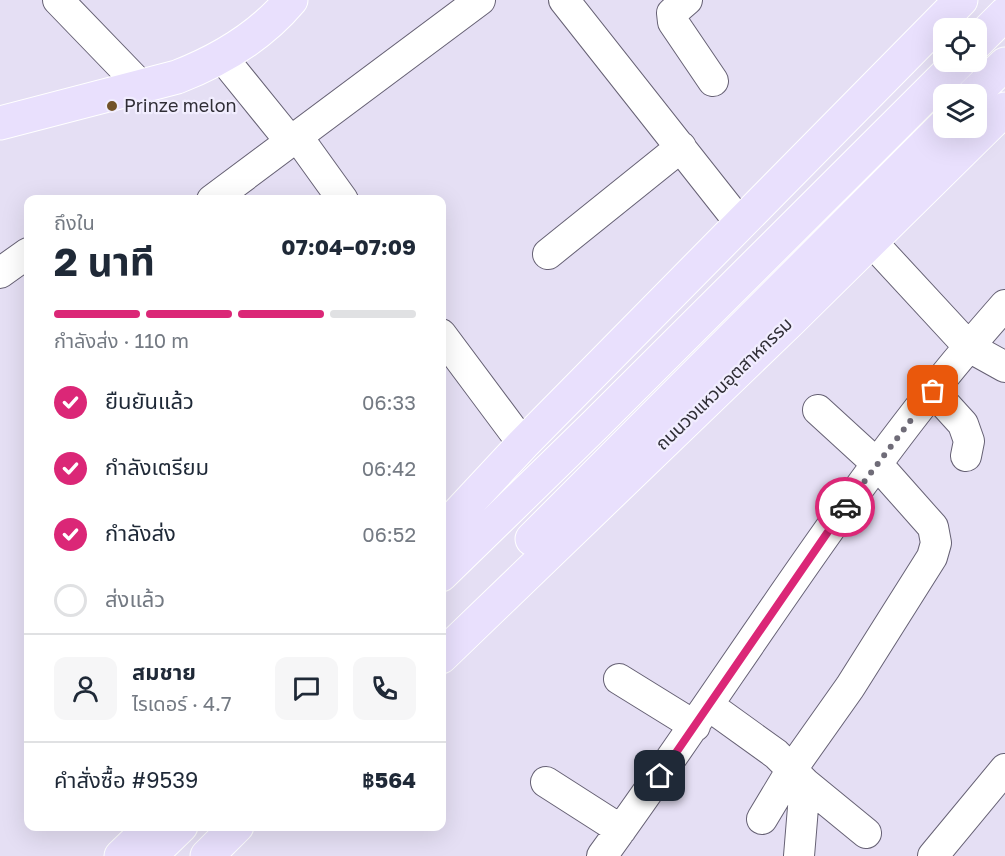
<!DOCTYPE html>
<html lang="th">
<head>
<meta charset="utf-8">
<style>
  body { margin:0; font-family:"Golos Text","Noto Sans Thai",sans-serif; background:#f6f6f7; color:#1f2937; height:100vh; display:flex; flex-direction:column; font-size:22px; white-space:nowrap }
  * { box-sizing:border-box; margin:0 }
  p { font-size:20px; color:#747a83 }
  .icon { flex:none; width:33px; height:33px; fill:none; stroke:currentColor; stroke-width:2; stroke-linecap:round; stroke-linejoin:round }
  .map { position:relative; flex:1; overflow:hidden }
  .drawer { position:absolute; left:24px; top:195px; width:422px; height:636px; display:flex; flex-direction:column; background:#fff; border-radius:12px; box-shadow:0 6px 24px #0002 }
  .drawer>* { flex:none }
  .controls { position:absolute; left:933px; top:18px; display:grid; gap:12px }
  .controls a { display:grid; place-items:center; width:54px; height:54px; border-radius:12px; background:#fff; box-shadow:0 6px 24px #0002; font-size:30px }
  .pin { position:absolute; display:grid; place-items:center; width:51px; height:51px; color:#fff; margin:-26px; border-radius:12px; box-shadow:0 3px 9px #0006 }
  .courier { position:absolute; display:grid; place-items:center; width:60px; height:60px; margin:-30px; border:4px solid #db2777; border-radius:50%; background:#fff; color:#222; box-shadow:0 2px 8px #0007 }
  .head em { font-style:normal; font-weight:700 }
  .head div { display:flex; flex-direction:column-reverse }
  .head { display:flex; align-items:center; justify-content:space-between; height:102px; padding:0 30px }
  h1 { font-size:39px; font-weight:700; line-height:45px }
  .bar { display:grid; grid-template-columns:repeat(4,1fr); gap:9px 6px; align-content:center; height:72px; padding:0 30px }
  .bar i { height:8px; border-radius:4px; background:#e0e1e3 }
  .bar .selected { background:#db2777 }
  .bar p { grid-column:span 4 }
  .line { display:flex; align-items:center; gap:15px; padding:0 30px; border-top:2px solid #e0e1e3 }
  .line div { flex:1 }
  .round { display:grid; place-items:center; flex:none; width:63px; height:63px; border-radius:12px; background:#f6f6f7 }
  ol { padding:0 30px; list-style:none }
  li { display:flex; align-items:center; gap:18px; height:66px }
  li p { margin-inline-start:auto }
  li .icon { padding:6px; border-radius:50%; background:#db2777; color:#fff; stroke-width:4 }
  li:last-child { color:#747a83 }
  li i { width:33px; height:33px; border:3px solid #e0e1e3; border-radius:50% }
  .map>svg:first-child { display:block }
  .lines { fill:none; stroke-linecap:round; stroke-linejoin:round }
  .minor-casing { stroke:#666174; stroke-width:32 }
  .major-casing { stroke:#fff; stroke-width:35 }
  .minor { stroke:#fff; stroke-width:30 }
  .major { stroke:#e9e0fd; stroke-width:33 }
  .done { stroke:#6f6c78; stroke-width:6; stroke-dasharray:0 10.8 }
  .route { stroke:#db2777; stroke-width:8 }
  .poi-dot { fill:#725328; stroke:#f1edfe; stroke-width:2 }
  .labels { text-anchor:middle; stroke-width:4.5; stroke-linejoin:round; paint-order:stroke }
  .poi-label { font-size:18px; fill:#302e36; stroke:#f1edfe; text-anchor:start }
  .street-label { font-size:18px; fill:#302e36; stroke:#f1edfe }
</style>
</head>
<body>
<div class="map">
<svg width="1005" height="856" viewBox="0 0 1005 856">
  <rect width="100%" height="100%" fill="#e5dff4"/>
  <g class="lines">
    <defs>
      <path id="minor" d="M58 0 142 87
        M564 0 740 223
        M687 0 672 13 673 22 713 81
        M222 57 290 141
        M297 136 343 200
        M212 200 480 0
        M871 241 969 347 1005 367
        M548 254 681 147
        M0 273 28 253
        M441 334 523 444
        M933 391 963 424 969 441 966 456
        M619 679 695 726
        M708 705 776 754 805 783 866 833
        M546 782 621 830
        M762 819 792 769 850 687 932 557 936 543 933 527 877 464 818 410
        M602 856C717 698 820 531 943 378 963 353 984 329 1005 305
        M799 856 805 783
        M933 856 1005 769"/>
      <path id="major" d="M976 43 1005 14
        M974 94 1005 64
        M0 123 177 77C221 60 260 37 291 0
        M441 532 523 444 961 0
        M532 539 944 126
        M441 575 595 425 959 62
        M441 657 791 320 1005 109
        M121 856 152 826
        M150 856 181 826
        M207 856 237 826"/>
    </defs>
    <use href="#minor" class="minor-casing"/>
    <use href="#major" class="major-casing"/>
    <use href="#minor" class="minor"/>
    <use href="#major" class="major"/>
  </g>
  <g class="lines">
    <path class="done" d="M845 507 933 391"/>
    <path class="route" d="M660 776 845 507"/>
  </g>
  <circle class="poi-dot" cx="112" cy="106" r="6"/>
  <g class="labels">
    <g class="poi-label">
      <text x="124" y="112">Prinze melon</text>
    </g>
    <g class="street-label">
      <text transform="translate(724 384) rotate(-44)" y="6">ถนนวงแหวนอุตสาหกรรม</text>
    </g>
  </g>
</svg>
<div class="controls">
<a><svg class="icon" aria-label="locate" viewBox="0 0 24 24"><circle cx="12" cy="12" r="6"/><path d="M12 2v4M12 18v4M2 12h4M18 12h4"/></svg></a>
<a><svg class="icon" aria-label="layers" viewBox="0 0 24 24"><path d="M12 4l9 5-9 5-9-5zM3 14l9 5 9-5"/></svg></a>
</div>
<div class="pin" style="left:933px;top:391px;background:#ea580c"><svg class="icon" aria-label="bag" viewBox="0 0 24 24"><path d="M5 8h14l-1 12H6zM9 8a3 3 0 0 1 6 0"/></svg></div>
<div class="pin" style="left:660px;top:776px;background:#1f2937"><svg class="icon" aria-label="home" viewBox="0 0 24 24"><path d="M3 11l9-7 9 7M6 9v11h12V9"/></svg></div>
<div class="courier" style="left:845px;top:507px"><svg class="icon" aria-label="car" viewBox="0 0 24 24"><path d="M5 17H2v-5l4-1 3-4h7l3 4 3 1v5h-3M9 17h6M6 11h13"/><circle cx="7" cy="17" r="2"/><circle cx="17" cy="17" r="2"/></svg></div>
<section class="drawer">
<div class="head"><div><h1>2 นาที</h1><p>ถึงใน</p></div><em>07:04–07:09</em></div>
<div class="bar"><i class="selected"></i><i class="selected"></i><i class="selected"></i><i></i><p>กำลังส่ง · 110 m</p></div>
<ol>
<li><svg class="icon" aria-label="check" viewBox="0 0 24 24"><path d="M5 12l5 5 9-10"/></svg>ยืนยันแล้ว<p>06:33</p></li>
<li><svg class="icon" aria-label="check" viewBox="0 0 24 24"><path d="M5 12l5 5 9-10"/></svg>กำลังเตรียม<p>06:42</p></li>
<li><svg class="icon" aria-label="check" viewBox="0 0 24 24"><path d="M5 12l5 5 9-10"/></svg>กำลังส่ง<p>06:52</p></li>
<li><i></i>ส่งแล้ว</li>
</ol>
<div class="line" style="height:108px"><a class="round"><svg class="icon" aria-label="person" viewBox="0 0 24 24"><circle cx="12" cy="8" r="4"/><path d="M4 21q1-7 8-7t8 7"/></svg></a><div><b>สมชาย</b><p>ไรเดอร์ · 4.7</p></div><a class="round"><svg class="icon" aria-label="chat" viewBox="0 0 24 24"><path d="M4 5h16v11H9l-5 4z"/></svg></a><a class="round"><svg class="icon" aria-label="phone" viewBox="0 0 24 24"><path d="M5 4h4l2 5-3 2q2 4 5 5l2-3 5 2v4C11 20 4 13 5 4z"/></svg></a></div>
<div class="line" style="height:78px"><div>คำสั่งซื้อ #9539</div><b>฿564</b></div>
</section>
</div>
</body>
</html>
